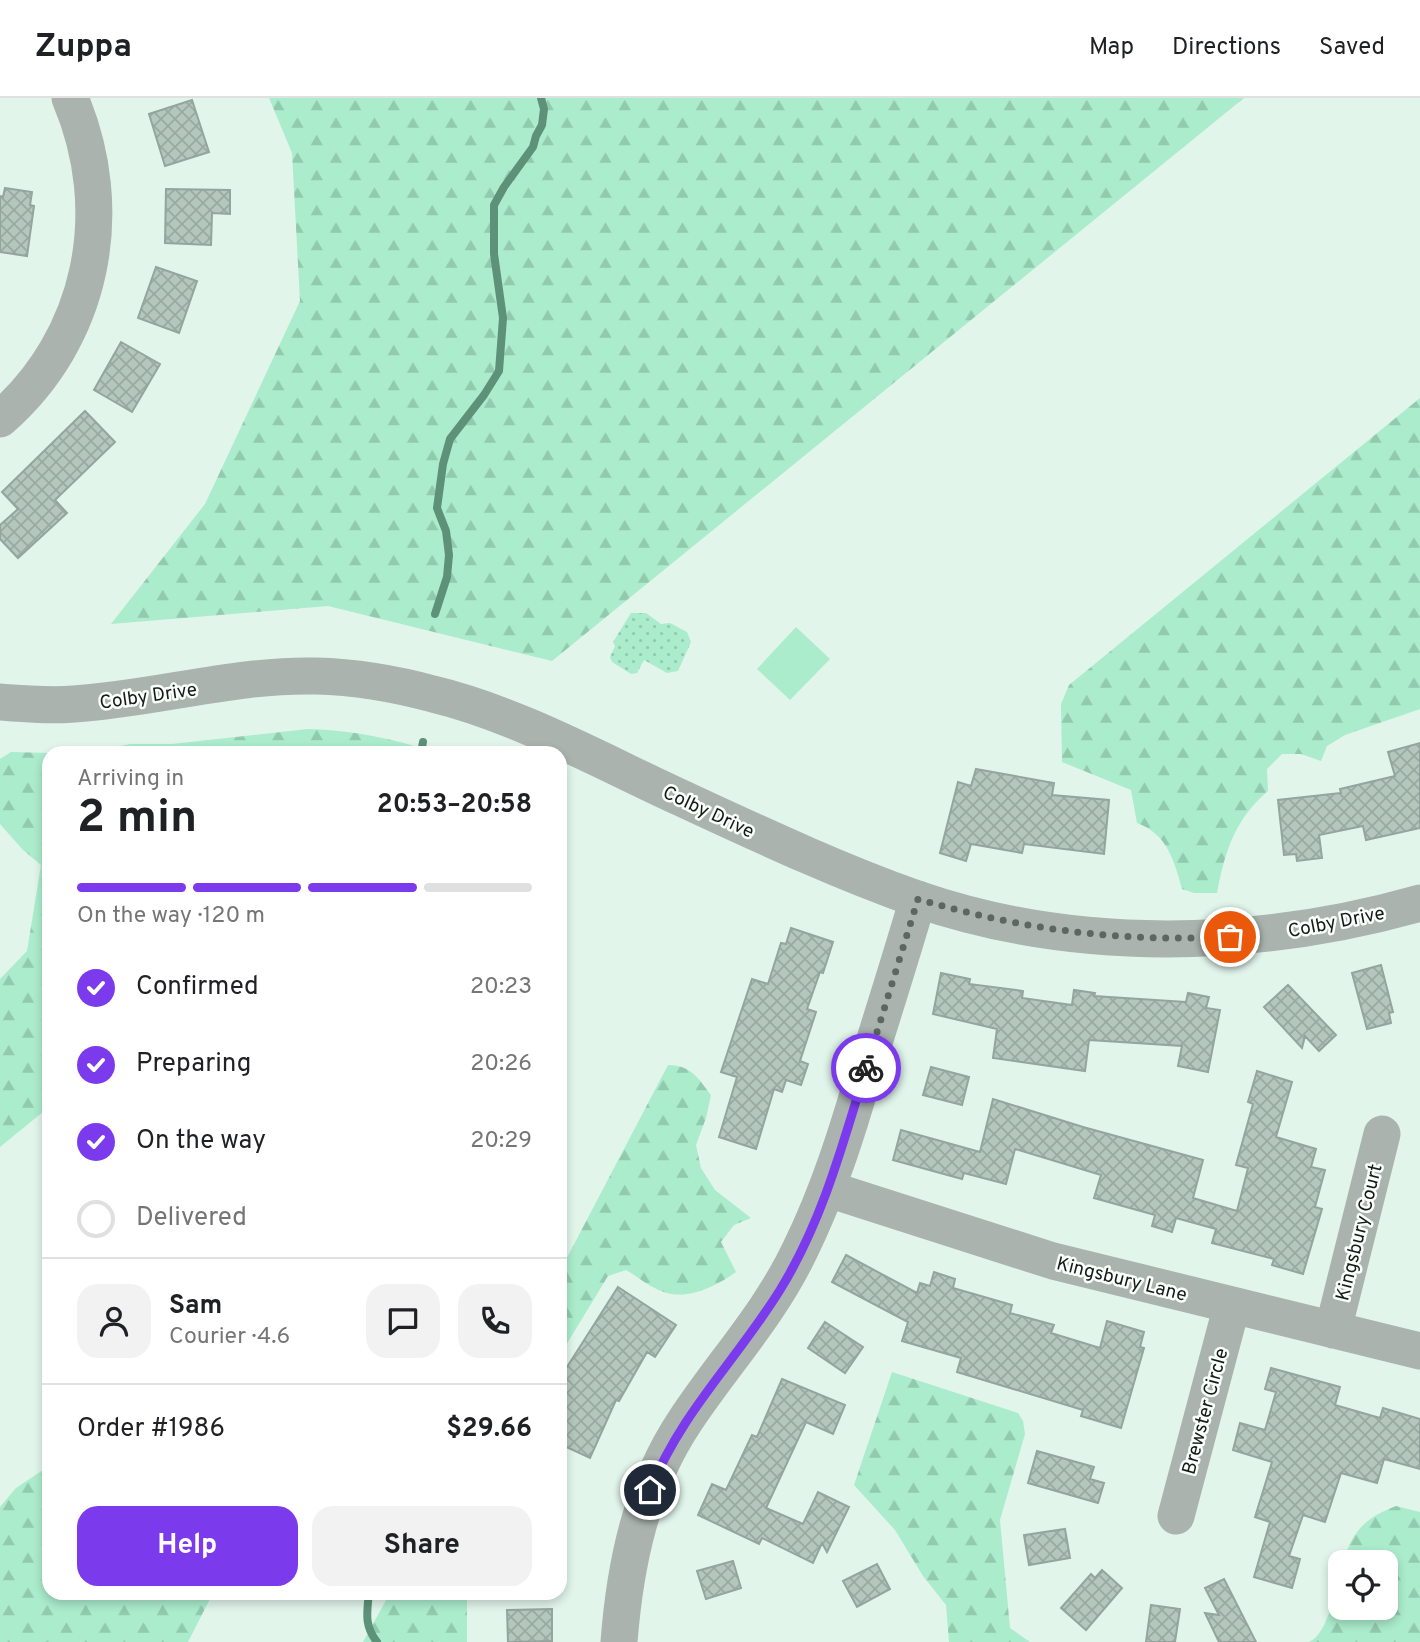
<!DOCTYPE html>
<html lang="en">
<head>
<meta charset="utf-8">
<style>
  body { margin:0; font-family:Overpass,sans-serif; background:#f2f2f2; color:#202124; height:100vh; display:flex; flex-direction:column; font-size:26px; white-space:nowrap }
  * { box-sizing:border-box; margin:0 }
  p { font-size:23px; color:#757577 }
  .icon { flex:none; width:38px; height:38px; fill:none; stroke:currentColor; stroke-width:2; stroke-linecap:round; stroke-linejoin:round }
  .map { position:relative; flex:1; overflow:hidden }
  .sheet { position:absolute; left:42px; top:648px; width:525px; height:854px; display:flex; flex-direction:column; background:#fff; border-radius:21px; box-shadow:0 4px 10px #0003 }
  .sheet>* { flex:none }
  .buttons { position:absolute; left:1328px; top:1452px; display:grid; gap:14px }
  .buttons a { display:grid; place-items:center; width:70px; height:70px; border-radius:14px; background:#fff; box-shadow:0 4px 10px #0003; font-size:35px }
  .pin { position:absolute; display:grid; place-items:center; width:60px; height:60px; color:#fff; margin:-30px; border:4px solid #fff; border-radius:50%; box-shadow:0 2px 7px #0007 }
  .courier { position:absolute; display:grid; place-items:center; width:70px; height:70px; margin:-35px; border:5px solid #7c3aed; border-radius:50%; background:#fff; color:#222; box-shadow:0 2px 9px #0007 }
  .summary em { font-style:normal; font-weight:700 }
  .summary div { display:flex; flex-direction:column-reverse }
  .summary { display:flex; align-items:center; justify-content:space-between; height:119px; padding:0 35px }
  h1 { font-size:46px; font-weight:700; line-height:52px }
  .bar { display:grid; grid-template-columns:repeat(4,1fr); gap:10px 7px; align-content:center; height:84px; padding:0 35px }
  .bar i { height:9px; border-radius:5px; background:#e0e0e0 }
  .bar .selected { background:#7c3aed }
  .bar p { grid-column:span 4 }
  .line { display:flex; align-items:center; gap:18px; padding:0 35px; border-top:2px solid #e0e0e0 }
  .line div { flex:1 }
  .round { display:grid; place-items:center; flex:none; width:74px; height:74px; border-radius:21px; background:#f2f2f2 }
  ol { padding:0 35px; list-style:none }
  li { display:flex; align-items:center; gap:21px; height:77px }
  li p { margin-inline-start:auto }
  li .icon { padding:7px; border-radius:50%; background:#7c3aed; color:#fff; stroke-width:4 }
  li:last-child { color:#757577 }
  li i { width:38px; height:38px; border:4px solid #e0e0e0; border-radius:50% }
  .action { display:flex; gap:14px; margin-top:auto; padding:14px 35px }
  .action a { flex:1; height:80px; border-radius:21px; background:#7c3aed; color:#fff; font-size:28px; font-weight:700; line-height:80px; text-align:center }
  .action a+a { background:#f2f2f2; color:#202124 }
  header { display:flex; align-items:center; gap:42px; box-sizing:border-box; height:98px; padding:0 35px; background:#fff; border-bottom:2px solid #e0e0e0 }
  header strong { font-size:33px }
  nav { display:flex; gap:38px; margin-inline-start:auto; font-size:24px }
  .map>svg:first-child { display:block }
  .grass { fill:#abeccc }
  .forest { fill:url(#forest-firs) }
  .park { fill:url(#park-dots) }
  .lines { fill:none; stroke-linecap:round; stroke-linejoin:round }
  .stream { stroke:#5d9178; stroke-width:8 }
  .building { fill:url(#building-cross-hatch); stroke:#93a59c; stroke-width:2 }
  .minor { stroke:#aab3ae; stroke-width:37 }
  .done { stroke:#5c6761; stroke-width:7; stroke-dasharray:0 12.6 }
  .route { stroke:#7c3aed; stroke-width:9 }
  .labels { text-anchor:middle; stroke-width:5; stroke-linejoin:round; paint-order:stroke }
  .street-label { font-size:19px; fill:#141b17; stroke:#fafefc }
</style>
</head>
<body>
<header>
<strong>Zuppa</strong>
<nav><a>Map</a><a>Directions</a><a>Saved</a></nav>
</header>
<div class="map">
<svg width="1420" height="1544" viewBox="0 0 1420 1544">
  <defs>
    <pattern id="forest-firs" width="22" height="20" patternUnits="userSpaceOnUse" patternTransform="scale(1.75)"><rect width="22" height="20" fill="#abeccc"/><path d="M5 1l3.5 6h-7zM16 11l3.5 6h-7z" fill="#92caae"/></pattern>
    <pattern id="park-dots" width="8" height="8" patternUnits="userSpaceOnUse" patternTransform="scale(1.75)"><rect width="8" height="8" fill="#abeccc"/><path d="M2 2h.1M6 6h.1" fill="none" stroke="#92caae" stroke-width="1.8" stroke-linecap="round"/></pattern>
    <pattern id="building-cross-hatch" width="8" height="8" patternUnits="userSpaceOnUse" patternTransform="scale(1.75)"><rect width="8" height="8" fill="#b3c7bc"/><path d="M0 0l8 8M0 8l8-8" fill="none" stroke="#99aaa1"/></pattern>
  </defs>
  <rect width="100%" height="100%" fill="#e1f5eb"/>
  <path class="grass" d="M796 529 830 561 790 602 757 571Z"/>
  <path class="forest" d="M269 0H1244L552 563 328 508 111 526 205 406 300 203 292 55Z
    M1420 300V611L1345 637 1327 648 1321 663 1301 656H1282L1267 671 1268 693C1235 721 1225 753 1217 795H1194L1182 791C1174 762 1167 736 1137 725L1131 692 1062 664 1061 606 1069 587Z
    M308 631C353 632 393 641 435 654H93L130 646H172Z
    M11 654 49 655V1009L0 1049V881L27 853 41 767 23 752 0 726V661Z
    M668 967C692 968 697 979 711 997L706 1020 696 1047 701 1070 715 1092 751 1120 734 1127 721 1144 736 1174C718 1187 688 1203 664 1194 651 1190 638 1179 626 1172L608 1178 560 1257V1173Z
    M892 1274 1018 1315 1023 1323 1025 1336 1000 1422 1010 1530 1030 1544H949L946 1507 923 1478 895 1432 854 1387Z
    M49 1368V1494L213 1495 188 1544H0V1409L16 1390Z
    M1396 1408 1420 1414V1544H1309C1328 1536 1335 1493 1340 1474V1510H1386V1465H1343C1352 1433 1365 1420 1396 1408Z
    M390 1495H467V1544H363Z"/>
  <path class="park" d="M631 515H646L661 526 670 525 687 534 691 544 678 573 667 575 644 562 637 575 631 576 612 564 610 559 615 548 613 544Z"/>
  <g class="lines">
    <path class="stream" d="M435 516 447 479 449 457 446 433 437 410 443 366 450 341 484 297 499 273 503 220 494 156V107L504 89 533 49 536 38 542 27 544 11 541 0
      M421 654 423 644
      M369 1494C367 1515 364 1527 377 1544"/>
  </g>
  <path class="building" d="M192 2 209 54 165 68 149 16Z
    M5 90 32 94 30 107 34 108 27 158 0 154V98L3 99Z
    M166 91 230 92V116L212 115 211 147 165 145Z
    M156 169 197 183 179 235 138 220Z
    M121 244 160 266 132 314 94 292Z
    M85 313 115 344 55 402 67 415 18 460 0 441V427L18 411 2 394Z
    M1420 645V730L1366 742 1363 728 1319 737 1322 760 1297 763 1296 756 1284 757 1278 702 1341 695 1340 691 1395 678 1388 654Z
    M976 671 1054 685 1052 697 1109 702 1104 756 1024 746 1022 755 971 746 966 763 940 755 958 684 971 688Z
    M791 830 833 844 823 875 820 874 807 911 816 914 800 963 808 966 801 987 786 982 782 994 774 991 756 1051 719 1039 737 979 721 974 752 881 768 886 781 845 786 846Z
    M1381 867 1393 914 1389 915 1391 925 1367 931 1352 875Z
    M941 875 970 881 969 886 1023 893 1022 900 1072 907 1074 892 1095 895 1094 898 1186 904 1188 895 1209 899 1206 910 1220 912 1208 974 1178 968 1182 948 1089 942 1085 973 993 960 997 931 933 916Z
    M1288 887 1336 937 1319 953 1305 938 1302 950 1264 909Z
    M931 969 969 979 962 1007 923 997Z
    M1257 973 1292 984 1276 1039 1316 1051 1311 1069 1325 1072 1315 1109 1322 1111 1303 1176 1272 1167 1274 1161 1212 1145 1216 1131 1176 1120 1172 1134 1152 1128 1155 1117 1094 1100 1101 1077 1015 1051 1006 1086 964 1075 962 1081 893 1062 901 1032 980 1054 993 1001 1083 1029 1203 1062 1193 1100 1237 1113 1248 1070 1236 1067 1253 1006 1248 1004Z
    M846 1157 917 1195 920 1185 930 1188 934 1174 955 1181 953 1190 1012 1207 1010 1215 1054 1227 1051 1235 1100 1250 1107 1223 1144 1234 1140 1249 1144 1250 1121 1330 1081 1318 1083 1312 957 1274 961 1260 902 1243 908 1224 832 1184Z
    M618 1189 676 1227 655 1259 647 1254 619 1303 616 1302 590 1360 560 1346V1280Z
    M825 1224 863 1249 845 1275 808 1250Z
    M1271 1270 1340 1289 1335 1307 1380 1320 1383 1310 1420 1321V1371L1384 1361 1377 1385 1341 1375 1325 1424 1303 1417 1289 1458 1300 1461 1292 1490 1254 1479 1270 1424 1255 1419 1272 1364 1233 1352 1240 1325 1265 1332 1276 1294 1265 1291Z
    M782 1281 845 1307 833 1336 806 1324 766 1410 803 1426 818 1394 849 1409 827 1454 822 1445 813 1465 762 1440 759 1446 698 1417 712 1386 726 1392 752 1337 757 1339Z
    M1037 1353 1094 1369 1090 1381 1104 1385 1098 1405 1028 1385Z
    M1065 1431 1070 1460 1029 1467 1024 1437Z
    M733 1463 741 1490 706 1501 697 1473Z
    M877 1466 890 1491 857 1509 843 1483Z
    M1102 1472 1122 1490 1086 1532 1061 1510 1091 1476 1095 1480Z
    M1224 1481 1256 1544H1219L1205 1515 1219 1517 1205 1490Z
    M1151 1507 1180 1511 1175 1544H1146Z
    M552 1511V1543L508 1544 507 1512Z"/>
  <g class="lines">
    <path class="minor" d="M0 321C93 240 118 113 70 0
      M0 604C25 606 49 608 74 606 155 601 235 576 316 578 355 579 396 586 433 596 516 616 601 663 679 699 757 735 835 772 917 801 1077 856 1258 851 1420 805
      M828 1091 1053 1163 1420 1253
      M1333 1232 1382 1036
      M1176 1418 1232 1207
      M619 1544C625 1466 641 1389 685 1323 724 1264 769 1217 800 1152 828 1095 847 1035 865 973 883 916 901 859 918 801"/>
  </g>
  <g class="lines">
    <path class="done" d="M866 970 918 801C1023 832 1121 844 1230 839"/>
    <path class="route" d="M650 1392C682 1313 736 1263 780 1192 822 1124 843 1046 866 970"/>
  </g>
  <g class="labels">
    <g class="street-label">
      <text transform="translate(148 597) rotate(-8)" y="7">Colby Drive</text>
      <text transform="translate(709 713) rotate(25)" y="7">Colby Drive</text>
      <text transform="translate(1336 823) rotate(-11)" y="7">Colby Drive</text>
      <text transform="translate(1358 1134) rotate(-76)" y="7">Kingsbury Court</text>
      <text transform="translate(1122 1180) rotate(14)" y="7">Kingsbury Lane</text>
      <text transform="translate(1204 1313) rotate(-75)" y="7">Brewster Circle</text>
    </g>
  </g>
</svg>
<div class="buttons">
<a><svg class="icon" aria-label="locate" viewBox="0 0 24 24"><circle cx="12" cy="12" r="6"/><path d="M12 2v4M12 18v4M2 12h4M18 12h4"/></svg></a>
</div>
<div class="pin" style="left:1230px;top:839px;background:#ea580c"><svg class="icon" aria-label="bag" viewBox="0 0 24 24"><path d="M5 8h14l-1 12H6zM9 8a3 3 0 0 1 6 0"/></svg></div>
<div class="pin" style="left:650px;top:1392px;background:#1f2937"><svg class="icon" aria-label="home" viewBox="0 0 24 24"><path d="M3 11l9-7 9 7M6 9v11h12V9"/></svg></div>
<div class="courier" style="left:866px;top:970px"><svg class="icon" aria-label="bike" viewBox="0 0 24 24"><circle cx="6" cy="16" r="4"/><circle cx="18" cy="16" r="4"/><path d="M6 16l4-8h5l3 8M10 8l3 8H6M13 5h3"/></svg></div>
<section class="sheet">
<div class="summary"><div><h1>2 min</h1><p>Arriving in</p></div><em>20:53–20:58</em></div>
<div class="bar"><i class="selected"></i><i class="selected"></i><i class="selected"></i><i></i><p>On the way · 120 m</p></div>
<ol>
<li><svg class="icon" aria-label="check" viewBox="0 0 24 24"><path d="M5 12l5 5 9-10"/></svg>Confirmed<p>20:23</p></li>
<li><svg class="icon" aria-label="check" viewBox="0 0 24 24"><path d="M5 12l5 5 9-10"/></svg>Preparing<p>20:26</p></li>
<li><svg class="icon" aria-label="check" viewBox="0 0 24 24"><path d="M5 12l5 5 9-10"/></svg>On the way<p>20:29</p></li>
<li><i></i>Delivered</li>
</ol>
<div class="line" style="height:126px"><a class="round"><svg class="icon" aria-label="person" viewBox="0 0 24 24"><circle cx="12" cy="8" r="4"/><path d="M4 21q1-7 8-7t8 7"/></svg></a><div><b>Sam</b><p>Courier · 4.6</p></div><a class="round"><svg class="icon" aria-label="chat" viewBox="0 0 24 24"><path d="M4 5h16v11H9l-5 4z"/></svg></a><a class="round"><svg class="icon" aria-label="phone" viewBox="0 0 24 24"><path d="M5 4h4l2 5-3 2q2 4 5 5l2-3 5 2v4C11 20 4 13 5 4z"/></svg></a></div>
<div class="line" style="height:91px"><div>Order #1986</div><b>$29.66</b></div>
<div class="action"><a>Help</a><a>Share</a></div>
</section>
</div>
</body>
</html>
